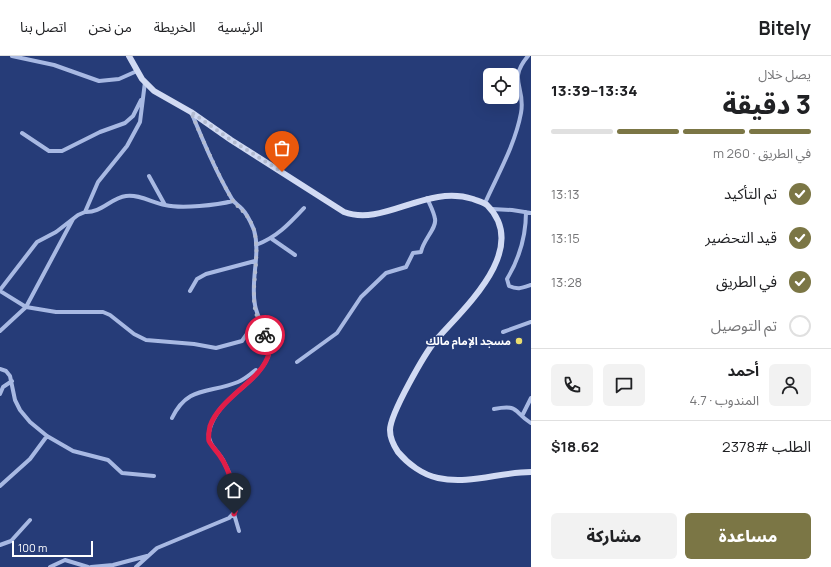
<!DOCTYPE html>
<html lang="ar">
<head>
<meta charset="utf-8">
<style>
  body { margin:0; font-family:Manrope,"Noto Sans Arabic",sans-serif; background:#f2f2f2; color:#202124; direction:rtl; height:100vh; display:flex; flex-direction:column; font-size:15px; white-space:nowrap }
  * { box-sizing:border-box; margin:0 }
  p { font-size:13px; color:#757577 }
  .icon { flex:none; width:22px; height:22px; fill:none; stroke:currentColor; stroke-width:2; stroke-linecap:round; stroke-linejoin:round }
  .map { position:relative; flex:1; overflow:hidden; direction:ltr }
  .side { display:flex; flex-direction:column; background:#fff; width:300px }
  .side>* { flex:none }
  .fabs { position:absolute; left:483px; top:12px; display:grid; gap:8px }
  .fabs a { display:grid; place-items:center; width:36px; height:36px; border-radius:6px; background:#fff; box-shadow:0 4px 16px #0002; font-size:20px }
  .scale { position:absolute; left:12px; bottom:10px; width:81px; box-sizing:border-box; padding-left:4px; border:2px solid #fff; border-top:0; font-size:11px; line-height:14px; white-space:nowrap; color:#fff; -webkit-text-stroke:3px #263c78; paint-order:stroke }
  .pin { position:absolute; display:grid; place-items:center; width:34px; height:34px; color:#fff; margin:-41px -17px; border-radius:50% 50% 50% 0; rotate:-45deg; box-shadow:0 0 4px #0007 }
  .pin .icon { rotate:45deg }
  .courier { position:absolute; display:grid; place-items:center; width:40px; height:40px; margin:-20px; border:3px solid #e11d48; border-radius:50%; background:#fff; color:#222; box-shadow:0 1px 5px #0007 }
  .headline em { font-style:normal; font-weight:800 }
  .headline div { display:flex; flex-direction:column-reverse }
  .headline { display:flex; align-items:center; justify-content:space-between; height:68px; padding:0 20px }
  h1 { font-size:26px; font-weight:800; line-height:30px }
  .bar { display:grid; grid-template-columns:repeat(4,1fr); gap:6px 4px; align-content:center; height:48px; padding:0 20px }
  .bar i { height:5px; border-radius:3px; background:#e0e0e0 }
  .bar .active { background:#7b7645 }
  .bar p { grid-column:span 4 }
  .line { display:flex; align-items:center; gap:10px; padding:0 20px; border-top:1px solid #e0e0e0 }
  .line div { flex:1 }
  .round { display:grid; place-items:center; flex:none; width:42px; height:42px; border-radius:6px; background:#f2f2f2 }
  ol { padding:0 20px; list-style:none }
  li { display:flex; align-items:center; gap:12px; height:44px }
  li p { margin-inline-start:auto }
  li .icon { padding:4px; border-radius:50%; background:#7b7645; color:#fff; stroke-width:4 }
  li:last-child { color:#757577 }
  li i { width:22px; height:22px; border:2px solid #e0e0e0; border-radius:50% }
  .primary-button { display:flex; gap:8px; margin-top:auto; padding:8px 20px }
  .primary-button a { flex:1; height:46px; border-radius:6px; background:#7b7645; color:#fff; font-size:16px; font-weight:800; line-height:46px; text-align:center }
  .primary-button a+a { background:#f2f2f2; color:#202124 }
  header { display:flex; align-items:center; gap:24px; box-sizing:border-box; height:56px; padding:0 20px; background:#fff; border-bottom:1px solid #e0e0e0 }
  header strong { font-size:19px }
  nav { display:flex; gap:22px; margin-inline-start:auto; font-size:14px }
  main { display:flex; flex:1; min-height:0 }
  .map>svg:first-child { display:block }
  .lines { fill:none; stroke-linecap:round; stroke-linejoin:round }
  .street { stroke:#a8b9e3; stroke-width:4 }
  .secondary { stroke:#d1daf3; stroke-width:6 }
  .done { stroke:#b3bbd0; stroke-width:4; stroke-dasharray:0 7.2 }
  .route { stroke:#e11d48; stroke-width:5 }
  .poi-dot { fill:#ebdd6e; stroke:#263c78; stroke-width:1.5 }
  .labels { text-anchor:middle; stroke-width:3; stroke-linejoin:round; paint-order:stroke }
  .poi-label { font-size:11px; font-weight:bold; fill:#fff; stroke:#263c78; text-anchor:end }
</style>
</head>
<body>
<header>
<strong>Bitely</strong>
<nav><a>الرئيسية</a><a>الخريطة</a><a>من نحن</a><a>اتصل بنا</a></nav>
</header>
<main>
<section class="side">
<div class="headline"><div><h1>3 دقيقة</h1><p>يصل خلال</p></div><em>13:34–13:39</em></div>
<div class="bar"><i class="active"></i><i class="active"></i><i class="active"></i><i></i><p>في الطريق · 260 m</p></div>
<ol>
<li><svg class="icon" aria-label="check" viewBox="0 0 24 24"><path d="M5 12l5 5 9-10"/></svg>تم التأكيد<p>13:13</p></li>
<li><svg class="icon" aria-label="check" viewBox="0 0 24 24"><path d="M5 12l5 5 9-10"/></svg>قيد التحضير<p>13:15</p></li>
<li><svg class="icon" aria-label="check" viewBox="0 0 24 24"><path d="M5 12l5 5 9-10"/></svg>في الطريق<p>13:28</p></li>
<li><i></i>تم التوصيل</li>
</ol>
<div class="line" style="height:72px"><a class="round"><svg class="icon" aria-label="person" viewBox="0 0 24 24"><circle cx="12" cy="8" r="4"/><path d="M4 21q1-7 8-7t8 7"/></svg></a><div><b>أحمد</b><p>المندوب · 4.7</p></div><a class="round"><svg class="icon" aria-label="chat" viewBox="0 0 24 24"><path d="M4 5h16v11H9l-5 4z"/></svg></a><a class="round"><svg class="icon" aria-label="phone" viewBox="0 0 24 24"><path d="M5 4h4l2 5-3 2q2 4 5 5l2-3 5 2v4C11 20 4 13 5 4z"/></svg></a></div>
<div class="line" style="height:52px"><div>الطلب #2378</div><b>$18.62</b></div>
<div class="primary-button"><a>مساعدة</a><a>مشاركة</a></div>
</section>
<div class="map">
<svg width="531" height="511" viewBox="0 0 531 511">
  <rect width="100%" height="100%" fill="#263c78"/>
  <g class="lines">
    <path class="street" d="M12 0 54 9 99 25 119 23 137 15
      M22 77 49 95H62L100 76 125 67 133 60 141 44
      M149 120 165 149C182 153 217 149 233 145
      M485 147C498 118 515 89 521 57 526 30 507 25 528 0
      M492 153 512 154 531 157
      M85 156C101 157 111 142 126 140 139 138 153 147 165 149
      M526 156C526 180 519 203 507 223L509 230C518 234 522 232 531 229
      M272 183 295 199
      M256 189C277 181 289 168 304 152
      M0 234 37 186 56 176 78 159 85 156 98 126 127 90 140 66 145 26
      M0 235 26 251 73 163
      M190 235 197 223 206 218 255 205
      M0 275 26 251 56 256H103L110 259 134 278 146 284 194 288 216 292 242 285 258 262
      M503 276 531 266
      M297 306 337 277 361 241 386 217 406 211 413 197 421 196C423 184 437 172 435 163 434 156 430 149 427 142
      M0 313 6 315 10 320 15 344 20 354 30 366 47 380 73 395 108 404 122 417 154 420
      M0 338 3 331 12 325
      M494 353C520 348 513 356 531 367
      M522 360 531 342
      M172 362C188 329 209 338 238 326 245 323 250 318 256 314
      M0 430 30 403 47 380
      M234 458 239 475
      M0 489 11 485 30 464
      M50 511 65 504 88 511
      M91 511 113 509 147 500
      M136 511 157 492 229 462 235 456C240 442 230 417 223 404 218 395 207 388 209 376 216 341 259 329 269 298 273 286 257 263 255 249 250 225 261 198 254 174 251 167 248 159 242 153 239 149 234 147 232 143 216 116 204 87 192 58"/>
    <path class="secondary" d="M129 0 142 23 154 35 191 56 231 84 344 156C384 171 426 128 473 143 478 145 483 146 487 149 531 193 464 252 436 284 425 297 390 358 390 374 390 382 394 390 398 396 408 408 423 419 438 422 469 429 500 416 531 416"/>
  </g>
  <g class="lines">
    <path class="done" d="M265 279C260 269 254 256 254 244 253 221 260 197 254 174 248 156 239 154 231 142 216 114 203 85 191 56L231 84 282 116"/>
    <path class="route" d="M234 458C241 446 228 411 220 400 217 395 212 391 209 385 208 381 209 375 210 370 221 340 263 324 269 297 271 291 268 285 265 279"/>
  </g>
  <circle class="poi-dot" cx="519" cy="285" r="4"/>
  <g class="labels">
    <g class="poi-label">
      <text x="511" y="289">مسجد الإمام مالك</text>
    </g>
  </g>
</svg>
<div class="fabs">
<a><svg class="icon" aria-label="locate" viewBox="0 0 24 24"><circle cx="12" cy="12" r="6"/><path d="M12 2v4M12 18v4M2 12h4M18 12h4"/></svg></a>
</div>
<div class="scale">100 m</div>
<div class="pin" style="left:282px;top:116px;background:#ea580c"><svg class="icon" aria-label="bag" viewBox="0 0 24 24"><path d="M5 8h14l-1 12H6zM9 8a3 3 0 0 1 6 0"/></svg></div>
<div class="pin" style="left:234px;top:458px;background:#1f2937"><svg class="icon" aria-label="home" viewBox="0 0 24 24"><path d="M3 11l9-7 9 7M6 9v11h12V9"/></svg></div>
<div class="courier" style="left:265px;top:279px"><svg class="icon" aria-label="bike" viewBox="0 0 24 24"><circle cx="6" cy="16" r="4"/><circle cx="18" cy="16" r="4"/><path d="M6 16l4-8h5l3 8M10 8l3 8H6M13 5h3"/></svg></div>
</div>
</main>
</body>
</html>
